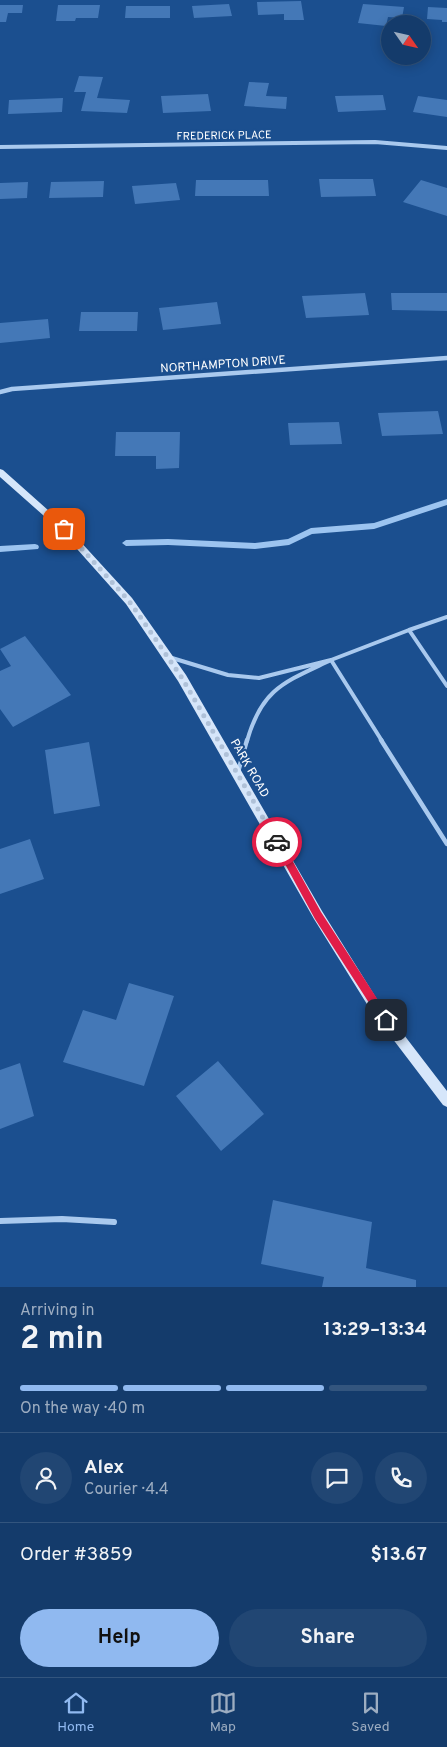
<!DOCTYPE html>
<html lang="en">
<head>
<meta charset="utf-8">
<style>
  body { margin:0; font-family:Overpass,sans-serif; background:#214673; color:#f1f3f6; height:100vh; display:flex; flex-direction:column; font-size:19px; white-space:nowrap }
  * { box-sizing:border-box; margin:0 }
  p { font-size:16px; color:#9dadc1 }
  .icon { flex:none; width:28px; height:28px; fill:none; stroke:currentColor; stroke-width:2; stroke-linecap:round; stroke-linejoin:round }
  .map { position:relative; height:1287px; overflow:hidden }
  .sheet { display:flex; flex-direction:column; background:#143b6b; flex:1 }
  .sheet>* { flex:none }
  .needle { width:32px; rotate:124deg }
  .buttons { position:absolute; left:381px; top:15px; display:grid; gap:10px }
  .buttons a { display:grid; place-items:center; width:50px; height:50px; border-radius:50%; background:#143b6b; box-shadow:0 2px 12px #0003,0 0 0 1px #33557e; font-size:25px }
  .pin { position:absolute; display:grid; place-items:center; width:42px; height:42px; color:#fff; margin:-21px; border-radius:10px; box-shadow:0 2px 8px #0006 }
  .courier { position:absolute; display:grid; place-items:center; width:50px; height:50px; margin:-25px; border:4px solid #e11d48; border-radius:50%; background:#fff; color:#222; box-shadow:0 1px 6px #0007 }
  .summary em { font-style:normal; font-weight:700 }
  .summary div { display:flex; flex-direction:column-reverse }
  .summary { display:flex; align-items:center; justify-content:space-between; height:85px; padding:0 20px }
  h1 { font-size:32px; font-weight:700; line-height:38px }
  .bar { display:grid; grid-template-columns:repeat(4,1fr); gap:8px 5px; align-content:center; height:60px; padding:0 20px }
  .bar i { height:6px; border-radius:4px; background:#33557e }
  .bar .selected { background:#90b9f0 }
  .bar p { grid-column:span 4 }
  .line { display:flex; align-items:center; gap:12px; padding:0 20px; border-top:1px solid #33557e }
  .line div { flex:1 }
  .round { display:grid; place-items:center; flex:none; width:52px; height:52px; border-radius:26px; background:#214673 }
  .primary-button { display:flex; gap:10px; margin-top:auto; padding:10px 20px }
  .primary-button a { flex:1; height:58px; border-radius:30px; background:#90b9f0; color:#111; font-size:20px; font-weight:700; line-height:58px; text-align:center }
  .primary-button a+a { background:#214673; color:#f1f3f6 }
  .tabs { display:flex; justify-content:space-around; align-items:center; height:70px; border-top:1px solid #33557e; background:#143b6b; font-size:14px; color:#9dadc1 }
  .tabs a { display:grid; justify-items:center; gap:2px }
  .tabs .selected { color:#90b9f0 }
  .map>svg:first-child { display:block }
  .lines { fill:none; stroke-linecap:round; stroke-linejoin:round }
  .stream { fill:#9cc4f0; fill-rule:evenodd }
  .building { fill:#4478b7 }
  .lane-far1 { stroke:#a9c9ee; stroke-width:4 }
  .lane { stroke:#a9c9ee; stroke-width:4.5 }
  .street-far2 { stroke:#a9c9ee; stroke-width:4 }
  .street-far1 { stroke:#a9c9ee; stroke-width:4.5 }
  .street { stroke:#a9c9ee; stroke-width:6 }
  .secondary { fill:#d6e6fa; fill-rule:evenodd }
  .route { fill:#e11d48 }
  .done { stroke:#afc1d8; stroke-width:5; stroke-dasharray:0 9 }
  .labels { text-anchor:middle; stroke-width:4; stroke-linejoin:round; paint-order:stroke }
  .far-street-label { font-size:11px; fill:#fff; stroke:#1b4f8f }
  .street-label { font-size:12px; fill:#fff; stroke:#1b4f8f }
</style>
</head>
<body>
<div class="map">
<svg width="447" height="1287" viewBox="0 0 447 1287">
  <rect width="100%" height="100%" fill="#1b4f8f"/>
  <g class="lines">
    <path class="stream" d="M447 499V505L374 529 312 534 289 545 255 549 168 545 126 546 122 543 126 540 168 539 255 543 288 539 311 528 374 523Z
      M35 544 38 545 39 547 38 549 0 552V546Z"/>
  </g>
  <path class="building" d="M301 1 304 20H284V14L258 15 257 2Z
    M229 4 232 16 194 18 192 6Z
    M363 4 404 7 402 18 388 17 386 26 358 23Z
    M0 5H23L22 13H8L6 22H0Z
    M58 5H100L98 18H76L75 21H56Z
    M126 6H170V18H125Z
    M428 7 447 8V22H442V20L427 19Z
    M79 76 103 77 97 98 130 100 127 113 81 111 86 92H74Z
    M249 82 269 83 266 96 287 97 286 109 244 106Z
    M208 94 211 111 163 113 161 96Z
    M383 95 386 110 338 112 335 96Z
    M418 96 447 100V117L413 112Z
    M63 98 62 112 8 114 9 100Z
    M319 179H373L376 196 321 197Z
    M196 180H268L269 196H195Z
    M421 180 447 188V216L403 202Z
    M104 181 103 197 49 198 51 182Z
    M28 182 27 198 0 199V183Z
    M176 183 180 200 135 204 132 186Z
    M365 293 369 315 306 318 302 296Z
    M391 293H447V311L392 310Z
    M217 302 221 324 163 330 159 308Z
    M81 312H138L137 331H79Z
    M48 319 50 338 0 343V323Z
    M438 411 443 434 382 436 378 413Z
    M339 422 342 444 290 445 288 423Z
    M116 432H180L179 468 156 469V456H115Z
    M25 636 71 695 13 727 0 709V671L11 666 0 649Z
    M89 742 100 806 54 814 45 750Z
    M30 839 44 879 0 894V849Z
    M129 983 174 996 144 1086 63 1062 83 1010 116 1020Z
    M218 1061 264 1114 221 1151 176 1096Z
    M20 1063 34 1116 0 1129V1070Z
    M273 1200 372 1222 366 1268 416 1280V1287H322L324 1277 261 1264Z"/>
  <g class="lines">
    <path class="lane-far1" d="M447 617 409 630 447 686
      M172 658 228 675 259 678 331 660C285 682 262 688 247 741
      M382 741 331 660 409 630"/>
    <path class="lane" d="M381 740 447 844
      M238 772 247 740"/>
    <path class="street-far2" d="M0 147 375 142 447 148"/>
    <path class="street-far1" d="M0 392 12 389 447 358"/>
    <path class="street" d="M0 1221 62 1219 114 1222"/>
    <path class="secondary" d="M0 469 3 470 67 527 132 598 186 675 322 911 378 1001 447 1091V1107L443 1105 370 1009 314 919 178 681 126 604 61 531 0 477Z"/>
  </g>
  <path class="route" d="M277 838 281 840 321 912 389 1017V1023H382L315 919 273 842Z"/>
  <g class="lines">
    <path class="done" d="M64 529 129 601 139 615 182 678 277 842"/>
  </g>
  <g class="labels">
    <g class="far-street-label">
      <text transform="translate(224 135) rotate(-1)" y="4">FREDERICK PLACE</text>
    </g>
    <g class="street-label">
      <text transform="translate(223 364) rotate(-4)" y="4">NORTHAMPTON DRIVE</text>
      <text transform="translate(250 768) rotate(60)" y="4">PARK ROAD</text>
    </g>
  </g>
</svg>
<div class="buttons">
<a><svg class="needle" viewBox="-14 -14 28 28"><path d="M0-13l5 13h-10z" fill="#e53935"/><path d="M0 13l5-13h-10z" fill="#9dadc1"/></svg></a>
</div>
<div class="pin" style="left:64px;top:529px;background:#ea580c"><svg class="icon" aria-label="bag" viewBox="0 0 24 24"><path d="M5 8h14l-1 12H6zM9 8a3 3 0 0 1 6 0"/></svg></div>
<div class="pin" style="left:386px;top:1020px;background:#1f2937"><svg class="icon" aria-label="home" viewBox="0 0 24 24"><path d="M3 11l9-7 9 7M6 9v11h12V9"/></svg></div>
<div class="courier" style="left:277px;top:842px"><svg class="icon" aria-label="car" viewBox="0 0 24 24"><path d="M5 17H2v-5l4-1 3-4h7l3 4 3 1v5h-3M9 17h6M6 11h13"/><circle cx="7" cy="17" r="2"/><circle cx="17" cy="17" r="2"/></svg></div>
</div>
<section class="sheet">
<div class="summary"><div><h1>2 min</h1><p>Arriving in</p></div><em>13:29–13:34</em></div>
<div class="bar"><i class="selected"></i><i class="selected"></i><i class="selected"></i><i></i><p>On the way · 40 m</p></div>
<div class="line" style="height:90px"><a class="round"><svg class="icon" aria-label="person" viewBox="0 0 24 24"><circle cx="12" cy="8" r="4"/><path d="M4 21q1-7 8-7t8 7"/></svg></a><div><b>Alex</b><p>Courier · 4.4</p></div><a class="round"><svg class="icon" aria-label="chat" viewBox="0 0 24 24"><path d="M4 5h16v11H9l-5 4z"/></svg></a><a class="round"><svg class="icon" aria-label="phone" viewBox="0 0 24 24"><path d="M5 4h4l2 5-3 2q2 4 5 5l2-3 5 2v4C11 20 4 13 5 4z"/></svg></a></div>
<div class="line" style="height:65px"><div>Order #3859</div><b>$13.67</b></div>
<div class="primary-button"><a>Help</a><a>Share</a></div>
</section>
<nav class="tabs">
<a class="selected"><svg class="icon" aria-label="home" viewBox="0 0 24 24"><path d="M3 11l9-7 9 7M6 9v11h12V9"/></svg>Home</a>
<a><svg class="icon" aria-label="map" viewBox="0 0 24 24"><path d="M3 6l6-2 6 2 6-2v14l-6 2-6-2-6 2zM9 4v14M15 6v14"/></svg>Map</a>
<a><svg class="icon" aria-label="saved" viewBox="0 0 24 24"><path d="M7 4h10v16l-5-4-5 4z"/></svg>Saved</a>
</nav>
</body>
</html>
